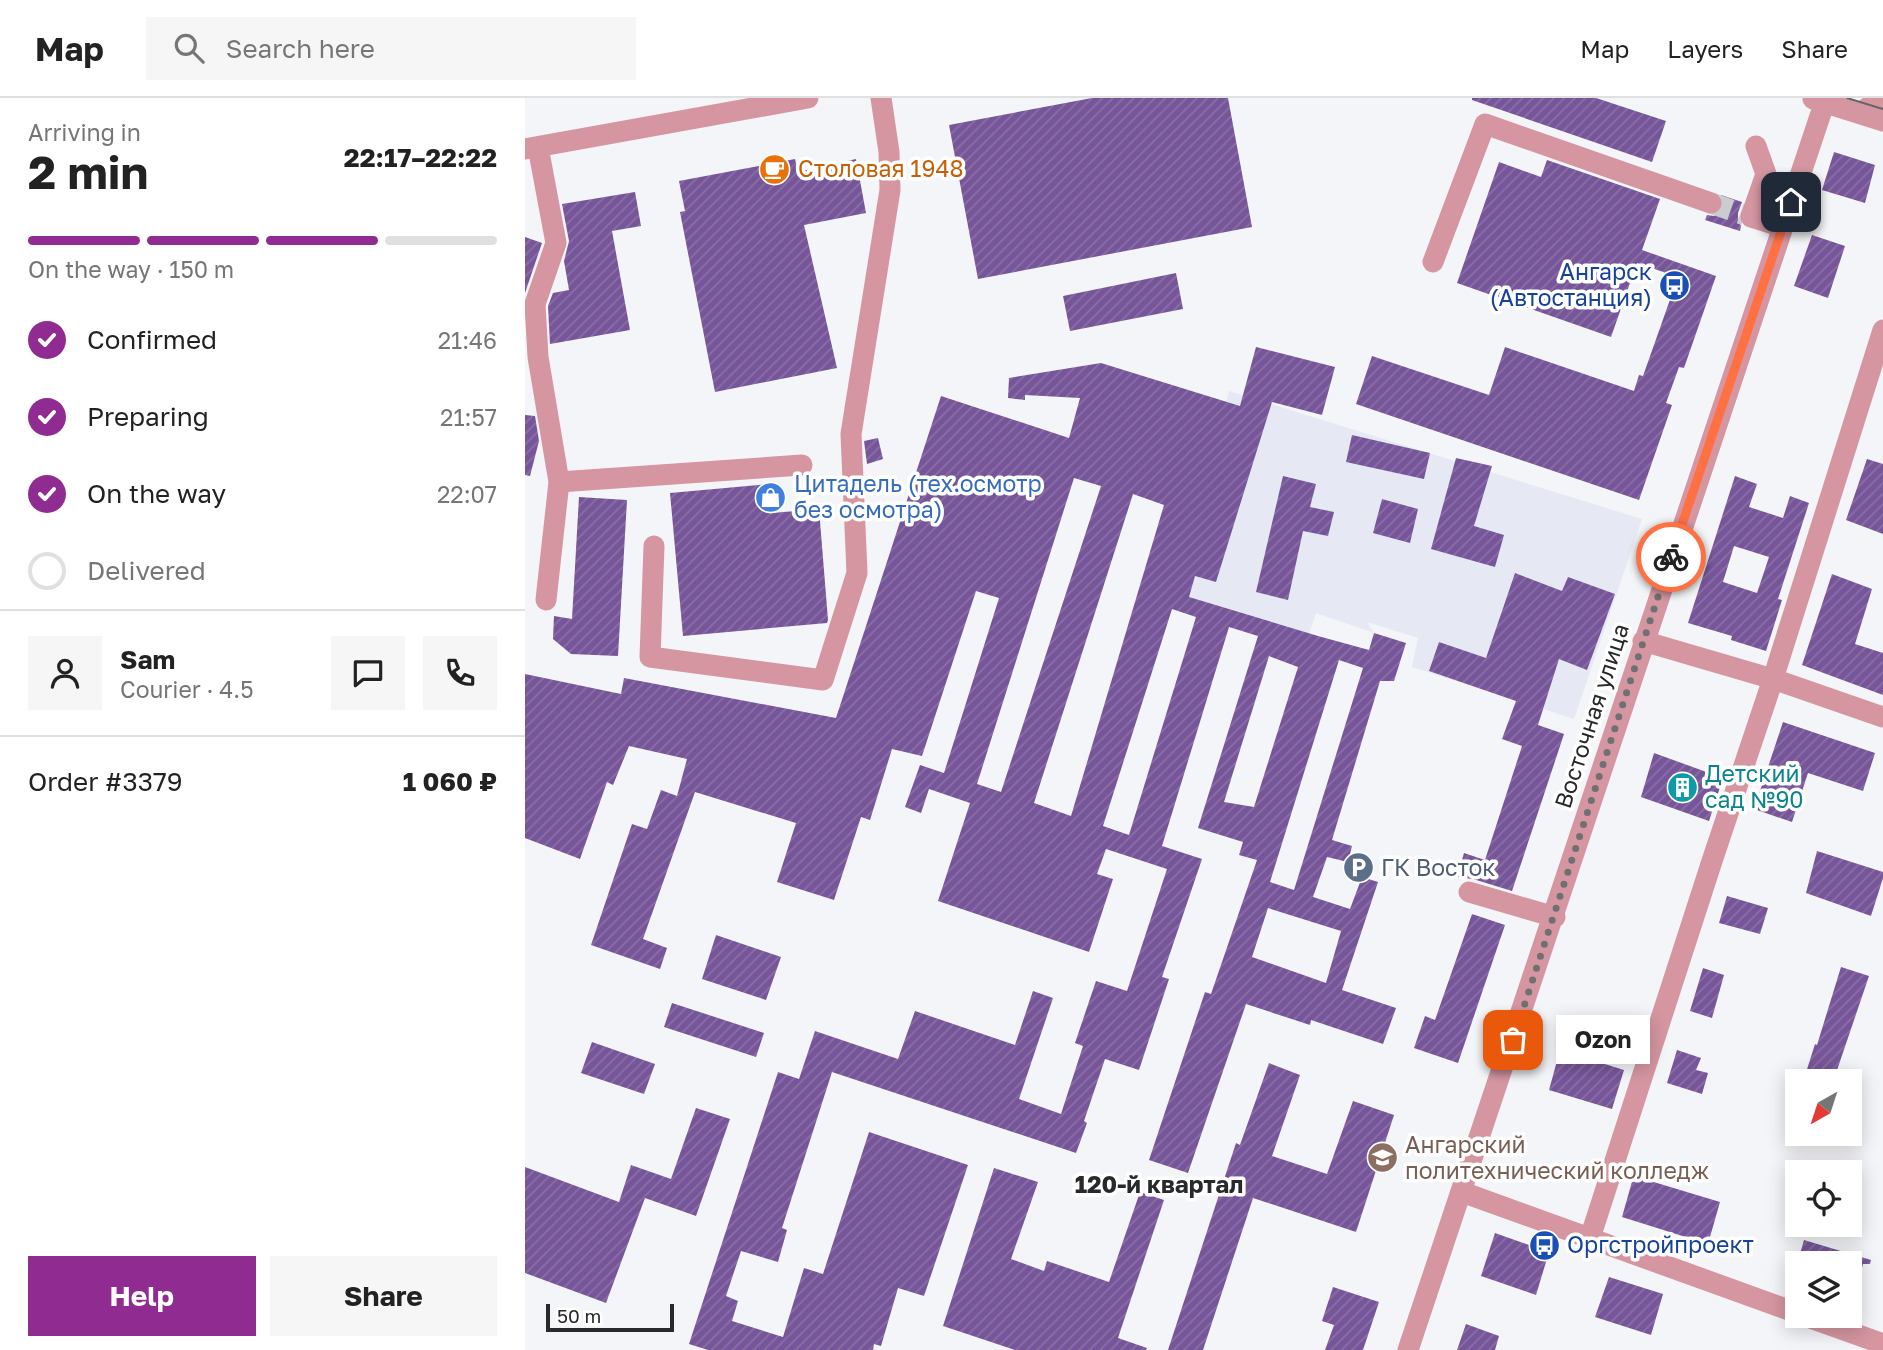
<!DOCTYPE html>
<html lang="en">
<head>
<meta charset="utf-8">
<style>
  body { margin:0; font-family:"Golos Text",sans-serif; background:#f6f6f6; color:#222; height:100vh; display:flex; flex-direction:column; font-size:26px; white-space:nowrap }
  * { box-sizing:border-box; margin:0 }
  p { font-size:23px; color:#767676 }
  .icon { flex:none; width:38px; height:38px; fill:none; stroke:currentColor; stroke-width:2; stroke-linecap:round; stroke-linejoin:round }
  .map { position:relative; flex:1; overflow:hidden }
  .panel { display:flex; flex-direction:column; background:#fff; width:525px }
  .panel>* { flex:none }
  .needle { width:46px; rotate:219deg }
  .buttons { position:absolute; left:1260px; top:971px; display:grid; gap:14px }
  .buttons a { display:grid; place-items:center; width:77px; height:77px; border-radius:0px; background:#fff; box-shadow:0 4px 18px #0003; font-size:35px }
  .scale { position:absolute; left:21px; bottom:18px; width:128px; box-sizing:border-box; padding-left:7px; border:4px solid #28292a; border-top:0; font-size:19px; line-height:24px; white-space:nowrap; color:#28292a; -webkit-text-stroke:5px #fff; paint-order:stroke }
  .pin { position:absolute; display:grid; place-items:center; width:60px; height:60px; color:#fff; margin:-30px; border-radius:14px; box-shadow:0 4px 10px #0006 }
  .courier { position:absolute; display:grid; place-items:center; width:70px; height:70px; margin:-35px; border:5px solid #ff7043; border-radius:50%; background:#fff; color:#222; box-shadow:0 2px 9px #0007 }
  .bubble { position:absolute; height:49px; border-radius:0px; background:#fff; box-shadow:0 4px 18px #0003; font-size:23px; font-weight:700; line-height:49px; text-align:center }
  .head em { font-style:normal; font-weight:700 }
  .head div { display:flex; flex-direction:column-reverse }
  .head { display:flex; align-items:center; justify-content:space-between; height:119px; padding:0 28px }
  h1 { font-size:46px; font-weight:700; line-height:52px }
  .bar { display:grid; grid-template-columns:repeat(4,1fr); gap:10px 7px; align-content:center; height:84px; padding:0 28px }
  .bar i { height:9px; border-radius:5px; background:#e0e0e0 }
  .bar .active { background:#902b91 }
  .bar p { grid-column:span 4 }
  .line { display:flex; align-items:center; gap:18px; padding:0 28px; border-top:2px solid #e0e0e0 }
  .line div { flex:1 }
  .round { display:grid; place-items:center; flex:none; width:74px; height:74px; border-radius:0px; background:#f6f6f6 }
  ol { padding:0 28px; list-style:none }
  li { display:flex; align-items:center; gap:21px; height:77px }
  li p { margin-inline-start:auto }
  li .icon { padding:7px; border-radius:50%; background:#902b91; color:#fff; stroke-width:4 }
  li:last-child { color:#767676 }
  li i { width:38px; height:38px; border:4px solid #e0e0e0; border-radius:50% }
  .action { display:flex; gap:14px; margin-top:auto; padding:14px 28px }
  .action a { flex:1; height:80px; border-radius:0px; background:#902b91; color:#fff; font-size:28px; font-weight:700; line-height:80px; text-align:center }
  .action a+a { background:#f6f6f6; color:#222 }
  header { display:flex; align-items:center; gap:42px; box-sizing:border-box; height:98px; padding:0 35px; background:#fff; border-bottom:2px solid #e0e0e0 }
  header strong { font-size:33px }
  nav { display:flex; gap:38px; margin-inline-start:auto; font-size:24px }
  .search { width:490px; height:63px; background:#f6f6f6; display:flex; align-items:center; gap:18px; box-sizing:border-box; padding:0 24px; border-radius:0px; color:#767676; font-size:26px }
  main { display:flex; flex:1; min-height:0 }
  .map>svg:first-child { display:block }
  .built { fill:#e6e9f3 }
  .building { fill:url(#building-hatch); fill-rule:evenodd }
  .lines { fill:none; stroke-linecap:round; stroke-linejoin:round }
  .minor-tunnel { stroke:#cbcccf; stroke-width:21; stroke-dasharray:21 10; stroke-linecap:butt }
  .minor { stroke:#d596a1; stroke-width:21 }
  .tram { stroke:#646567; stroke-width:2 }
  .done { stroke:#6f7072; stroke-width:7; stroke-dasharray:0 12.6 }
  .route { stroke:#ff7043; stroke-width:9 }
  .labels { text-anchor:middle; stroke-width:7; stroke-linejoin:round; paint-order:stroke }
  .food-label { font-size:23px; fill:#c56008; stroke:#fff; text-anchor:start }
  .transit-label { font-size:23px; fill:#164399; stroke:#fff; text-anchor:end }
  .shop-label { font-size:23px; fill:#366cbe; stroke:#fff; text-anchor:start }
  .street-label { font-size:23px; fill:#28292a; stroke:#fff }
  .culture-label { font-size:23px; fill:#0d838f; stroke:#fff; text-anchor:start }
  .service-label { font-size:23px; fill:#4e5e75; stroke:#fff; text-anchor:start }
  .education-label { font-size:23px; fill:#785e54; stroke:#fff; text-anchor:start }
  .neighbourhood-label { font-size:24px; font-weight:bold; fill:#28292a; stroke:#fff }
</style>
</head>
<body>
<header>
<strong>Map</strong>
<div class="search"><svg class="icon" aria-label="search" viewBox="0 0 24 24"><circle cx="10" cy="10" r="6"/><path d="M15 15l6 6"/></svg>Search here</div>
<nav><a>Map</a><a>Layers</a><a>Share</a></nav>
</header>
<main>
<section class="panel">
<div class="head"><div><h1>2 min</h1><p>Arriving in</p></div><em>22:17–22:22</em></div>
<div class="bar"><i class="active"></i><i class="active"></i><i class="active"></i><i></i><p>On the way · 150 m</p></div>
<ol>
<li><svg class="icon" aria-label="check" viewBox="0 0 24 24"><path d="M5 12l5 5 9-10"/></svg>Confirmed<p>21:46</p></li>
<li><svg class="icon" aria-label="check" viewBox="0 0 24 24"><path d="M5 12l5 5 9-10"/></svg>Preparing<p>21:57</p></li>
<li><svg class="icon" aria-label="check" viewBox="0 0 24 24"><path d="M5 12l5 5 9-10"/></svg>On the way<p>22:07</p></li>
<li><i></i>Delivered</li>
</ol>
<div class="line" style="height:126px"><a class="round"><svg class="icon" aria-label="person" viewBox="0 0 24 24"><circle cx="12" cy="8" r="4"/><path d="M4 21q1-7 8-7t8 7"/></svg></a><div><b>Sam</b><p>Courier · 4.5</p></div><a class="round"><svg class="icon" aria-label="chat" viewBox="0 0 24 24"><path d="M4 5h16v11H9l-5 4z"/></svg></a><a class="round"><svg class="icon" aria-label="phone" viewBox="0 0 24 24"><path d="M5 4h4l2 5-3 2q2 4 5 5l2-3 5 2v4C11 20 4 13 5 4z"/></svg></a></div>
<div class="line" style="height:91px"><div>Order #3379</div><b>1 060 ₽</b></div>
<div class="action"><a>Help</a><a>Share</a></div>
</section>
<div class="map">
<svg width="1358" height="1252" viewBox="0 0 1358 1252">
  <defs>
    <pattern id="building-hatch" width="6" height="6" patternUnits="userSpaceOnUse" patternTransform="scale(1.75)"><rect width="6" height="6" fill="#77559a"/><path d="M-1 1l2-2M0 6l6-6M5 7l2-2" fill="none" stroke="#8970a3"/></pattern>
  </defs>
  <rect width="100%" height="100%" fill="#f4f5f8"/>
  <path class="built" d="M704 293 1117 421 1049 621 887 569 893 540 842 524 849 535 791 515 779 551 647 511Z"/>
  <path class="building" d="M567 0H703L727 129 453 181 424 27Z
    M947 0H1071L1141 23 1127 64 947 2Z
    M1309 54 1350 67 1340 105 1297 92Z
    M270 61 273 74 331 61 341 115 279 127 312 270 190 294 155 114 160 113 154 83Z
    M1022 62 1135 101 1117 152 1191 178 1159 270 1154 269 1141 305 1147 307 1114 402 831 306 847 258 964 297 980 249 1109 293 1114 277 1118 278 1153 179 1112 165 1086 239 932 185 974 64 1016 79Z
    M110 94 116 128 87 133 105 232 25 246 23 208 28 195 44 192 39 163 44 143 37 106Z
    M1196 97 1217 104 1213 115V122L1216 128 1215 133 1180 122 1182 117 1189 118 1194 115 1198 110 1199 103Z
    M1287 137 1320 148 1303 200 1269 188Z
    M0 139 17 145 0 195Z
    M651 175 658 211 545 233 538 198Z
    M731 249 810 269 797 317 747 304 691 484 670 478 664 499 793 538 844 552 849 535 881 545 869 583H855L807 742 827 748 823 764 802 759 788 799 825 811 837 779 853 784 817 892 871 910 858 946 786 922 785 927 721 906 663 1075 624 1062 680 894 686 896 732 762 714 757 718 744 673 730 733 538 704 529 637 748 677 761 637 879 644 881 614 972 580 961 559 1023 562 1025 551 1055 307 974 257 1130 262 1132 253 1164 216 1153 201 1198 213 1203 207 1223 258 1239 279 1170 298 1176 344 1034 443 1067 399 1198 373 1190 356 1248 349 1246 348 1252H183L164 1246 253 974 274 981 290 933 373 961 390 913 490 947 508 893 528 900 494 1001 536 1016 558 948 550 945 571 883 602 893 642 771 581 751 572 776 588 781 564 854 413 803 445 705 404 691 396 715 380 709 395 667 419 675 474 500 451 493 397 658 367 651 345 722 336 719 309 802 252 784 271 725 170 694 118 841 142 850 135 871 66 847 107 726 122 731 136 692 152 698 162 661 104 648 88 687 82 684 55 761 0 740V576L96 596 99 580 311 620 416 298 544 340 555 300 500 297V302L483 300 484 280 576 265 715 308ZM549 380 576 388 476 694 452 686ZM608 396 639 407 546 718 509 705ZM647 511 671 519 604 737 578 728ZM744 558 773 569 729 709 699 704ZM814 562 838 570 769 792 745 784ZM743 810 816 833 801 885 727 859Z
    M0 317 10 318 14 343 5 378 0 377Z
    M827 337 905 355 899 381 821 364Z
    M353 340 358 361 342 366 339 343Z
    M931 360 967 368 949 428 979 437 970 469 906 451Z
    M1342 361 1358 366V436L1321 422Z
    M758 378 791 386 785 409 809 414 803 438 778 433 763 502 731 494Z
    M1210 378 1232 386 1224 409 1258 420 1265 398 1284 405 1253 501 1257 502 1241 553 1206 542 1207 538 1163 525ZM1209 448 1244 459 1232 495 1198 484Z
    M245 386 247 415 294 411 303 522 302 525 158 538 145 395Z
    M54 399 102 402 93 558 46 556 28 541 29 518 47 521Z
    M857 401 893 411 885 445 848 435Z
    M990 475 1037 493 1043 479 1090 496 1062 572 1034 561 1013 627 1039 636 987 793 948 781 932 779 939 755 960 762 997 648 977 641 991 603 904 573 914 544 961 560Z
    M1307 476 1347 491 1330 546 1358 555V597L1277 567Z
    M1258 624 1350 655 1338 693 1283 675 1267 724 1229 711Z
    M1129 655 1198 680 1184 723 1116 699Z
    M1292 753 1358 774V780L1346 818 1281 795Z
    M1202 798 1243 810 1235 836 1194 825Z
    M947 816 980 827 933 965 889 950 900 918 910 922Z
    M191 837 256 859 241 902 177 881Z
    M1316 869 1344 878 1308 984H1278L1290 946 1292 947Z
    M1178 870 1199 877 1187 920 1165 913Z
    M147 905 239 935 231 959 139 929Z
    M67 944 130 966 119 996 56 975Z
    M1035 952 1099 972 1087 1011 1024 992Z
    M1152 952 1176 960 1171 972 1183 975 1177 996 1142 985Z
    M744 965 775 977 747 1058 802 1076 828 1003 869 1017 831 1134 728 1100 678 1252H643L711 1045 715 1047Z
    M171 1010 205 1021 171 1118 120 1100 81 1205 0 1175V1069L94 1104 106 1067 146 1081Z
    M469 1070 513 1084 486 1161 519 1173 522 1163 584 1184 615 1094 639 1102 593 1240 622 1250 621 1252H490L418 1228Z
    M1110 1073 1123 1077 1122 1082 1195 1104 1183 1146 1097 1119Z
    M970 1135 1024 1154 1011 1197 956 1178Z
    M1279 1142 1346 1162 1345 1166H1338L1329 1198H1325V1166H1272Z
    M1084 1179 1138 1196 1126 1237 1070 1219Z
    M808 1189 854 1204 838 1252H800L809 1227 797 1223Z
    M941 1226 974 1238 970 1252H932Z"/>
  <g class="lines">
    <path class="minor-tunnel" d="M1186 105 1220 117"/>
    <path class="minor" d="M1288 1 1358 23
      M1335 15 1356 0
      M1231 48 1241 76 1226 119 1258 129
      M13 49 31 145 10 206 13 259 34 384
      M0 51 283 0
      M908 164 960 26 1186 105
      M129 448 125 559 298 582 332 475 326 336 365 92 364 54 356 0
      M21 502 34 384 277 367
      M1118 543 1248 581 1358 619
      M944 794 1030 819
      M937 1094 1272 1215
      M1065 1140 1187 763 1248 581 1358 232
      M1280 1218 1358 1246
      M883 1252C1025 835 1160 417 1301 0"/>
    <path class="tram" d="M1322 0 1358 11"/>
  </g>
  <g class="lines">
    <path class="done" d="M988 942 1146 459"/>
    <path class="route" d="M1146 459 1266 104"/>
  </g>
  <defs>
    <symbol id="cafe-disc" viewBox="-11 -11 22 22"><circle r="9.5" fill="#e8710a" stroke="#fff"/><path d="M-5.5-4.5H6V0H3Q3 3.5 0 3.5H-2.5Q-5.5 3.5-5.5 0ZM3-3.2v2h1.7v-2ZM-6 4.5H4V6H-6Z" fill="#fff"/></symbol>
    <symbol id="bus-disc" viewBox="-11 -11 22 22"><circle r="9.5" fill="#1a4fb4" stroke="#fff"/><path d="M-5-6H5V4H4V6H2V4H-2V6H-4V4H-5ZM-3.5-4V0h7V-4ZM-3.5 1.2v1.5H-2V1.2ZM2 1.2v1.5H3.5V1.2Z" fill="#fff"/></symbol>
    <symbol id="shop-disc" viewBox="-11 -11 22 22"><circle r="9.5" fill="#3f7fe0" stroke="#fff"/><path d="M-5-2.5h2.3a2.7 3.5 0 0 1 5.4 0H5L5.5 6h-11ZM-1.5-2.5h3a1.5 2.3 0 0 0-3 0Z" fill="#fff"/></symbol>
    <symbol id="building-disc" viewBox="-11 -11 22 22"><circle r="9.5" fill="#0f9aa8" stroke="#fff"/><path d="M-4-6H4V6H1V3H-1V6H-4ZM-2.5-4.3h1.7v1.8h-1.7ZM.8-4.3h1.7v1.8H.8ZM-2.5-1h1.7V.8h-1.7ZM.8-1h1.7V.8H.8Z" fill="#fff"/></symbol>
    <symbol id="parking-disc" viewBox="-11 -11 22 22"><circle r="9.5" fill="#5c6f8a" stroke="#fff"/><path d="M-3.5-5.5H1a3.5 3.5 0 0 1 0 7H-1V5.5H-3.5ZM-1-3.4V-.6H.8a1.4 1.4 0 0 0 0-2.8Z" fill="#fff"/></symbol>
    <symbol id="school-disc" viewBox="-11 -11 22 22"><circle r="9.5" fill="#8d6e63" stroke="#fff"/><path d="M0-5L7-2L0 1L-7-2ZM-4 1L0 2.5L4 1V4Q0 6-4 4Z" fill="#fff"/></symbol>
  </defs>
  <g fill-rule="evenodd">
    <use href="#cafe-disc" x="232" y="54" width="35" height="35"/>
    <use href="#bus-disc" x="1132" y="170" width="35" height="35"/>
    <use href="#shop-disc" x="228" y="382" width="35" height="35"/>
    <use href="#building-disc" x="1140" y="672" width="35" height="35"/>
    <use href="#parking-disc" x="816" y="752" width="35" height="35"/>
    <use href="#school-disc" x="840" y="1042" width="35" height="35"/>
    <use href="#bus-disc" x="1002" y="1130" width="35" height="35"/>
  </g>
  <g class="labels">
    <g class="food-label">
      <text x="273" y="79">Столовая 1948</text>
    </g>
    <g class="transit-label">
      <text x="1127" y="182">Ангарск<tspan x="1127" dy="26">(Автостанция)</tspan></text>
      <text x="1042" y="1155" text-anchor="start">Оргстройпроект</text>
    </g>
    <g class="shop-label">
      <text x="269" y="394">Цитадель (тех.осмотр<tspan x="269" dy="26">без осмотра)</tspan></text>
    </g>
    <g class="street-label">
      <text transform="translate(1067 618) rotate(-72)" y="8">Восточная улица</text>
    </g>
    <g class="culture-label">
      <text x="1180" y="684">Детский<tspan x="1180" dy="26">сад №90</tspan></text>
    </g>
    <g class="service-label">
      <text x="856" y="778">ГК Восток</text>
    </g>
    <g class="education-label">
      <text x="880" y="1055">Ангарский<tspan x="880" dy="26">политехнический колледж</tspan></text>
    </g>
    <g class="neighbourhood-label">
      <text x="634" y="1095">120-й квартал</text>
    </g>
  </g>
</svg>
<div class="buttons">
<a><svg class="needle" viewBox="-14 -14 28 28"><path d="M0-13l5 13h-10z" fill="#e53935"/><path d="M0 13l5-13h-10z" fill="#767676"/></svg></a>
<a><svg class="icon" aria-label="locate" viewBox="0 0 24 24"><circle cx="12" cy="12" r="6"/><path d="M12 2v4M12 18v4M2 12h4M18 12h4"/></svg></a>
<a><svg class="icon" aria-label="layers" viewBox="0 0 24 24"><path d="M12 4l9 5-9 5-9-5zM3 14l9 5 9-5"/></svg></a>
</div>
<div class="scale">50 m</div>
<div class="pin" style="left:988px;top:942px;background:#ea580c"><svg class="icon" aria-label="bag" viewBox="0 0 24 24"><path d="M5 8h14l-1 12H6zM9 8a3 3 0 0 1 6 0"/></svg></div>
<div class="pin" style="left:1266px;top:104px;background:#1f2937"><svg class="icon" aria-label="home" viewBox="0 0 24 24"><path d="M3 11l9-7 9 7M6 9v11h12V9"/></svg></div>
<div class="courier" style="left:1146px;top:459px"><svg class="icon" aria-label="bike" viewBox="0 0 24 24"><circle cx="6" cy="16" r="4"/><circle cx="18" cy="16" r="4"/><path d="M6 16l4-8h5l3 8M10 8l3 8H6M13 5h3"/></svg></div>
<div class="bubble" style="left:1031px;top:917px;width:94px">Ozon</div>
</div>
</main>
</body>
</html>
